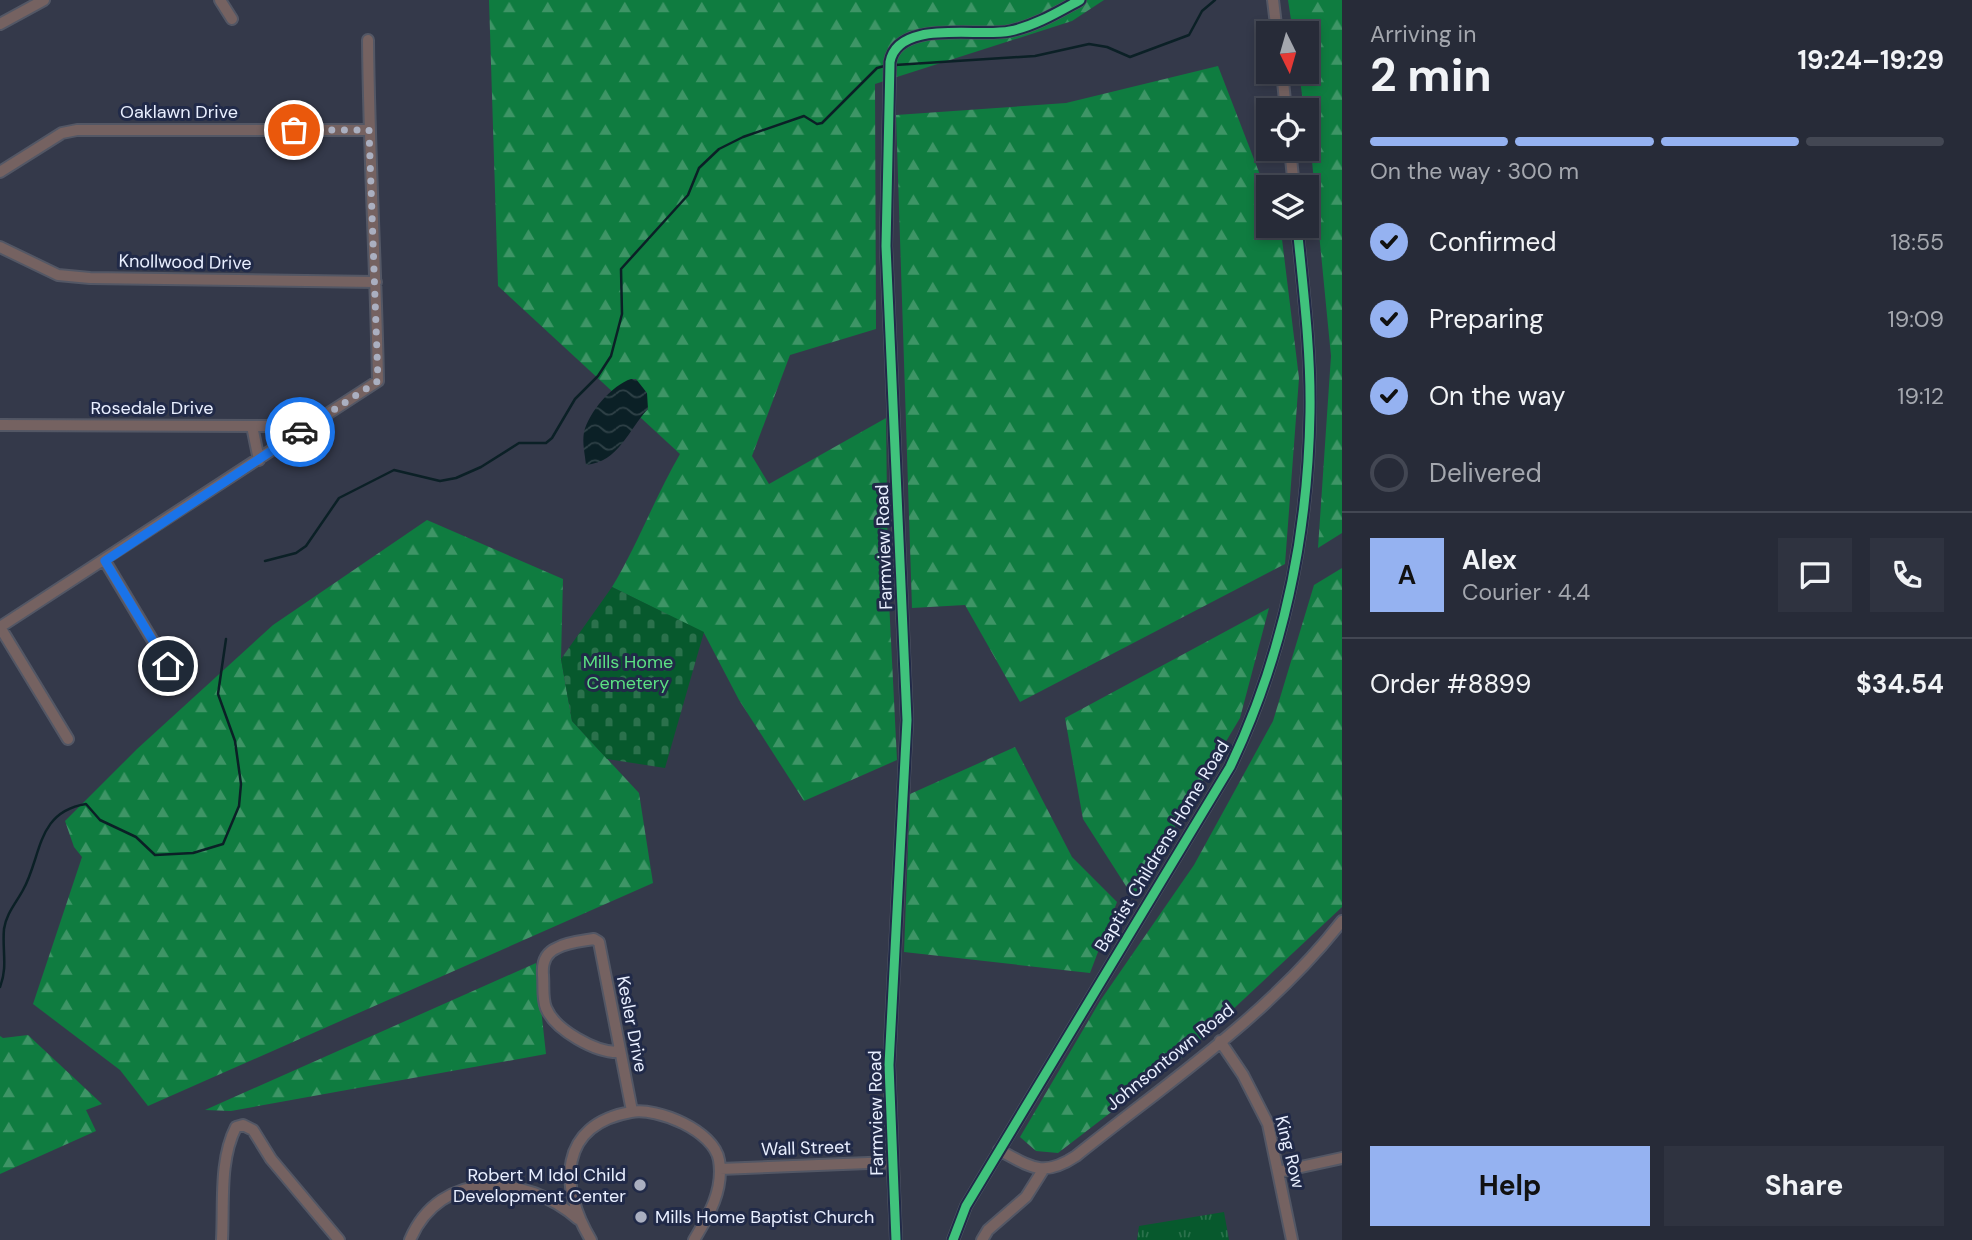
<!DOCTYPE html>
<html lang="en">
<head>
<meta charset="utf-8">
<style>
  body { margin:0; font-family:"DM Sans",sans-serif; background:#2f3340; color:#f1f3f6; height:100vh; display:flex; flex-direction:column; font-size:26px; white-space:nowrap }
  * { box-sizing:border-box; margin:0 }
  p { font-size:23px; color:#a4a7ae }
  .icon { flex:none; width:38px; height:38px; fill:none; stroke:currentColor; stroke-width:2; stroke-linecap:round; stroke-linejoin:round }
  .map { position:relative; flex:1; overflow:hidden }
  .sheet { display:flex; flex-direction:column; background:#272b38; width:630px }
  .sheet>* { flex:none }
  .needle { width:46px; rotate:175deg }
  .buttons { position:absolute; left:1256px; top:21px; display:grid; gap:14px }
  .buttons a { display:grid; place-items:center; width:63px; height:63px; border-radius:0px; background:#272b38; box-shadow:0 4px 10px #0003,0 0 0 2px #434753; font-size:35px }
  .pin { position:absolute; display:grid; place-items:center; width:60px; height:60px; color:#fff; margin:-30px; border:4px solid #fff; border-radius:50%; box-shadow:0 2px 7px #0007 }
  .courier { position:absolute; display:grid; place-items:center; width:70px; height:70px; margin:-35px; border:5px solid #1a73e8; border-radius:50%; background:#fff; color:#222; box-shadow:0 2px 9px #0007 }
  .overview em { font-style:normal; font-weight:700 }
  .overview div { display:flex; flex-direction:column-reverse }
  .overview { display:flex; align-items:center; justify-content:space-between; height:119px; padding:0 28px }
  h1 { font-size:46px; font-weight:700; line-height:52px }
  .bar { display:grid; grid-template-columns:repeat(4,1fr); gap:10px 7px; align-content:center; height:84px; padding:0 28px }
  .bar i { height:9px; border-radius:5px; background:#434753 }
  .bar .active { background:#95b2f1 }
  .bar p { grid-column:span 4 }
  .line { display:flex; align-items:center; gap:18px; padding:0 28px; border-top:2px solid #434753 }
  .line div { flex:1 }
  .round { display:grid; place-items:center; flex:none; width:74px; height:74px; border-radius:0px; background:#2f3340 }
  ol { padding:0 28px; list-style:none }
  li { display:flex; align-items:center; gap:21px; height:77px }
  li p { margin-inline-start:auto }
  li .icon { padding:7px; border-radius:50%; background:#95b2f1; color:#111; stroke-width:4 }
  li:last-child { color:#a4a7ae }
  li i { width:38px; height:38px; border:4px solid #434753; border-radius:50% }
  .button { display:flex; gap:14px; margin-top:auto; padding:14px 28px }
  .button a { flex:1; height:80px; border-radius:0px; background:#95b2f1; color:#111; font-size:28px; font-weight:700; line-height:80px; text-align:center }
  .button a+a { background:#2f3340; color:#f1f3f6 }
  main { display:flex; flex:1; min-height:0 }
  .map>svg:first-child { display:block }
  .forest { fill:url(#forest-firs) }
  .cemetery { fill:url(#cemetery-stones) }
  .park { fill:url(#park-tufts) }
  .water { fill:url(#water-waves) }
  .lines { fill:none; stroke-linecap:round; stroke-linejoin:round }
  .stream { stroke:#0b2026; stroke-width:2.5 }
  .minor-casing { stroke:#535765; stroke-width:14 }
  .minor { stroke:#756261; stroke-width:10 }
  .cycleway-casing { stroke:#212a48; stroke-width:13 }
  .cycleway { stroke:#40c37c; stroke-width:9 }
  .done { stroke:#aaafc0; stroke-width:7; stroke-dasharray:0 12.6 }
  .route { stroke:#1a73e8; stroke-width:9 }
  .poi-dot { fill:#aaafc0; stroke:#212a48; stroke-width:2.5 }
  .labels { text-anchor:middle; stroke-width:6; stroke-linejoin:round; paint-order:stroke }
  .street-label { font-size:18px; fill:#e9efff; stroke:#212a48 }
  .park-label { font-size:18px; fill:#5be082; stroke:#212a48 }
  .poi-label { font-size:18px; fill:#e9efff; stroke:#212a48; text-anchor:end }
</style>
</head>
<body>
<main>
<div class="map">
<svg width="1342" height="1240" viewBox="0 0 1342 1240">
  <defs>
    <pattern id="forest-firs" width="22" height="20" patternUnits="userSpaceOnUse" patternTransform="scale(1.75)"><rect width="22" height="20" fill="#0f7c40"/><path d="M5 1l3.5 6h-7zM16 11l3.5 6h-7z" fill="#3e9566"/></pattern>
    <pattern id="cemetery-stones" width="16" height="16" patternUnits="userSpaceOnUse" patternTransform="scale(1.75)"><rect width="16" height="16" fill="#07592d"/><path d="M2 7V4a2 2 0 0 1 4 0v3zM10 15v-3a2 2 0 0 1 4 0v3z" fill="#2b714c"/></pattern>
    <pattern id="park-tufts" width="24" height="20" patternUnits="userSpaceOnUse" patternTransform="scale(1.75)"><rect width="24" height="20" fill="#07592d"/><path d="M3 7l-1-3M5 7V3M7 7l1-3M15 17l-1-3M17 17v-4M19 17l1-3" fill="none" stroke="#2b714c"/></pattern>
    <pattern id="water-waves" width="16" height="10" patternUnits="userSpaceOnUse" patternTransform="scale(1.75)"><rect width="16" height="10" fill="#0b2026"/><path d="M0 5q4-4 8 0t8 0" fill="none" stroke="#2f4147"/></pattern>
  </defs>
  <rect width="100%" height="100%" fill="#34394a"/>
  <path class="forest" d="M489 0H1104L1072 21 875 84 876 329 790 355 752 456 769 484 886 418 888 581 897 760 804 801 739 700 704 633 612 587C638 544 655 497 680 454L498 286Z
    M1288 0H1342V533L1318 548 1331 356 1307 110H1304L1299 72H1307V33H1293Z
    M1218 66 1269 198V226H1279L1281 231 1299 378 1285 564 1020 702 965 605 912 608 896 115 1066 103Z
    M427 520 563 579 561 659 572 721 639 793 653 883 148 1106 120 1070 33 1004 82 857 74 847 65 821 137 749 273 625Z
    M1342 568V907L1179 1060 1058 1153 1036 1151 1020 1137 1100 1001 1194 865 1273 721 1314 585Z
    M1269 608 1240 718 1133 897 1083 819 1065 718Z
    M1015 747 1072 857 1117 902 1090 973 904 952 910 794Z
    M536 963 546 1054 231 1111 205 1110Z
    M28 1035 102 1104 86 1110 96 1131 0 1174V1036L3 1038Z"/>
  <path class="cemetery" d="M612 587 704 632 665 768 607 759 572 721 561 659Z"/>
  <path class="park" d="M1224 1212 1229 1240H1137L1139 1226Z"/>
  <path class="water" d="M631 379H636L647 393 648 409C628 430 619 462 586 465 585 454 582 443 584 432 589 412 612 385 631 379Z"/>
  <g class="lines">
    <path class="stream" d="M895 65 1035 56 1089 44 1107 47 1130 57 1189 35 1202 11 1215 0
      M265 561 296 553 306 546 339 498 394 470 440 481 456 478 481 467 519 443H546L552 438 575 399 598 376 611 356 622 314 621 269 688 195 699 168 719 149 743 137 804 116 817 124 822 123 877 68 888 65
      M0 987C8 967 2 950 4 929 6 914 16 903 23 890 42 856 36 812 86 804L100 820 136 837 155 855 193 853 223 844 239 806 241 784 235 741 218 694 226 639"/>
    <defs>
      <path id="minor" d="M220 0 232 19
        M1273 0 1277 33
        M0 24 44 0
        M1282 72 1286 110
        M1290 149 1294 187
        M0 172 62 133 77 130H369
        M0 247 58 275 90 278 376 282
        M0 425 267 426 303 430
        M252 426 259 460
        M105 561 168 666
        M0 627 378 381C376 267 369 154 368 40
        M0 627 68 739
        M1220 1041 1243 1075 1268 1124 1292 1240
        M619 1052C596 1053 555 1030 546 1008 542 998 544 986 543 975 542 963 545 953 557 948 567 942 583 941 594 939L599 942 632 1111
        M999 1150C1031 1167 1043 1178 1076 1156 1167 1083 1270 1014 1342 921
        M720 1169 893 1162
        M1278 1172 1342 1158
        M222 1240C224 1204 219 1160 236 1127L243 1125 253 1130 271 1159 339 1240
        M410 1240C440 1168 527 1174 578 1219
        M591 1240C559 1187 558 1125 631 1112 658 1107 714 1131 719 1160 724 1190 709 1215 694 1240
        M896 1240 889 1065 907 720 886 246 890 62C898 18 980 38 1010 31 1035 26 1058 12 1080 0
        M953 1240 966 1206 1230 767C1283 656 1308 535 1310 412 1311 350 1303 287 1297 226
        M982 1240 988 1230 1026 1197 1043 1170"/>
    </defs>
    <use href="#minor" class="minor-casing"/>
    <use href="#minor" class="minor"/>
    <defs>
      <path id="cycleway" d="M896 1240 889 1065 907 720 886 246 890 62C898 18 980 38 1010 31 1035 26 1058 12 1080 0
        M953 1240 966 1206 1230 767C1283 656 1308 535 1310 412 1311 350 1303 287 1297 226"/>
    </defs>
    <use href="#cycleway" class="cycleway-casing"/>
    <use href="#cycleway" class="cycleway"/>
  </g>
  <g class="lines">
    <path class="done" d="M294 130H369L378 381 300 432"/>
    <path class="route" d="M168 666 105 561 300 432"/>
  </g>
  <g class="poi-dot">
    <circle cx="640" cy="1185" r="7"/>
    <circle cx="641" cy="1217" r="7"/>
  </g>
  <g class="labels">
    <g class="street-label">
      <text x="179" y="118">Oaklawn Drive</text>
      <text transform="translate(185 262) rotate(1)" y="6">Knollwood Drive</text>
      <text x="152" y="414">Rosedale Drive</text>
      <text transform="translate(884 547) rotate(-92)" y="6">Farmview Road</text>
      <text transform="translate(1162 846) rotate(-59)" y="6">Baptist Childrens Home Road</text>
      <text transform="translate(632 1024) rotate(79)" y="6">Kesler Drive</text>
      <text transform="translate(1170 1057) rotate(-39)" y="6">Johnsontown Road</text>
      <text transform="translate(876 1113) rotate(-91)" y="6">Farmview Road</text>
      <text transform="translate(806 1148) rotate(-2)" y="6">Wall Street</text>
      <text transform="translate(1290 1152) rotate(76)" y="6">King Row</text>
    </g>
    <g class="park-label">
      <text x="628" y="668">Mills Home<tspan x="628" dy="21">Cemetery</tspan></text>
    </g>
    <g class="poi-label">
      <text x="626" y="1181">Robert M Idol Child<tspan x="626" dy="21">Development Center</tspan></text>
      <text x="655" y="1223" text-anchor="start">Mills Home Baptist Church</text>
    </g>
  </g>
</svg>
<div class="buttons">
<a><svg class="needle" viewBox="-14 -14 28 28"><path d="M0-13l5 13h-10z" fill="#e53935"/><path d="M0 13l5-13h-10z" fill="#a4a7ae"/></svg></a>
<a><svg class="icon" aria-label="locate" viewBox="0 0 24 24"><circle cx="12" cy="12" r="6"/><path d="M12 2v4M12 18v4M2 12h4M18 12h4"/></svg></a>
<a><svg class="icon" aria-label="layers" viewBox="0 0 24 24"><path d="M12 4l9 5-9 5-9-5zM3 14l9 5 9-5"/></svg></a>
</div>
<div class="pin" style="left:294px;top:130px;background:#ea580c"><svg class="icon" aria-label="bag" viewBox="0 0 24 24"><path d="M5 8h14l-1 12H6zM9 8a3 3 0 0 1 6 0"/></svg></div>
<div class="pin" style="left:168px;top:666px;background:#1f2937"><svg class="icon" aria-label="home" viewBox="0 0 24 24"><path d="M3 11l9-7 9 7M6 9v11h12V9"/></svg></div>
<div class="courier" style="left:300px;top:432px"><svg class="icon" aria-label="car" viewBox="0 0 24 24"><path d="M5 17H2v-5l4-1 3-4h7l3 4 3 1v5h-3M9 17h6M6 11h13"/><circle cx="7" cy="17" r="2"/><circle cx="17" cy="17" r="2"/></svg></div>
</div>
<section class="sheet">
<div class="overview"><div><h1>2 min</h1><p>Arriving in</p></div><em>19:24–19:29</em></div>
<div class="bar"><i class="active"></i><i class="active"></i><i class="active"></i><i></i><p>On the way · 300 m</p></div>
<ol>
<li><svg class="icon" aria-label="check" viewBox="0 0 24 24"><path d="M5 12l5 5 9-10"/></svg>Confirmed<p>18:55</p></li>
<li><svg class="icon" aria-label="check" viewBox="0 0 24 24"><path d="M5 12l5 5 9-10"/></svg>Preparing<p>19:09</p></li>
<li><svg class="icon" aria-label="check" viewBox="0 0 24 24"><path d="M5 12l5 5 9-10"/></svg>On the way<p>19:12</p></li>
<li><i></i>Delivered</li>
</ol>
<div class="line" style="height:126px"><b class="round" style="background:#95b2f1;color:#111">A</b><div><b>Alex</b><p>Courier · 4.4</p></div><a class="round"><svg class="icon" aria-label="chat" viewBox="0 0 24 24"><path d="M4 5h16v11H9l-5 4z"/></svg></a><a class="round"><svg class="icon" aria-label="phone" viewBox="0 0 24 24"><path d="M5 4h4l2 5-3 2q2 4 5 5l2-3 5 2v4C11 20 4 13 5 4z"/></svg></a></div>
<div class="line" style="height:91px"><div>Order #8899</div><b>$34.54</b></div>
<div class="button"><a>Help</a><a>Share</a></div>
</section>
</main>
</body>
</html>
